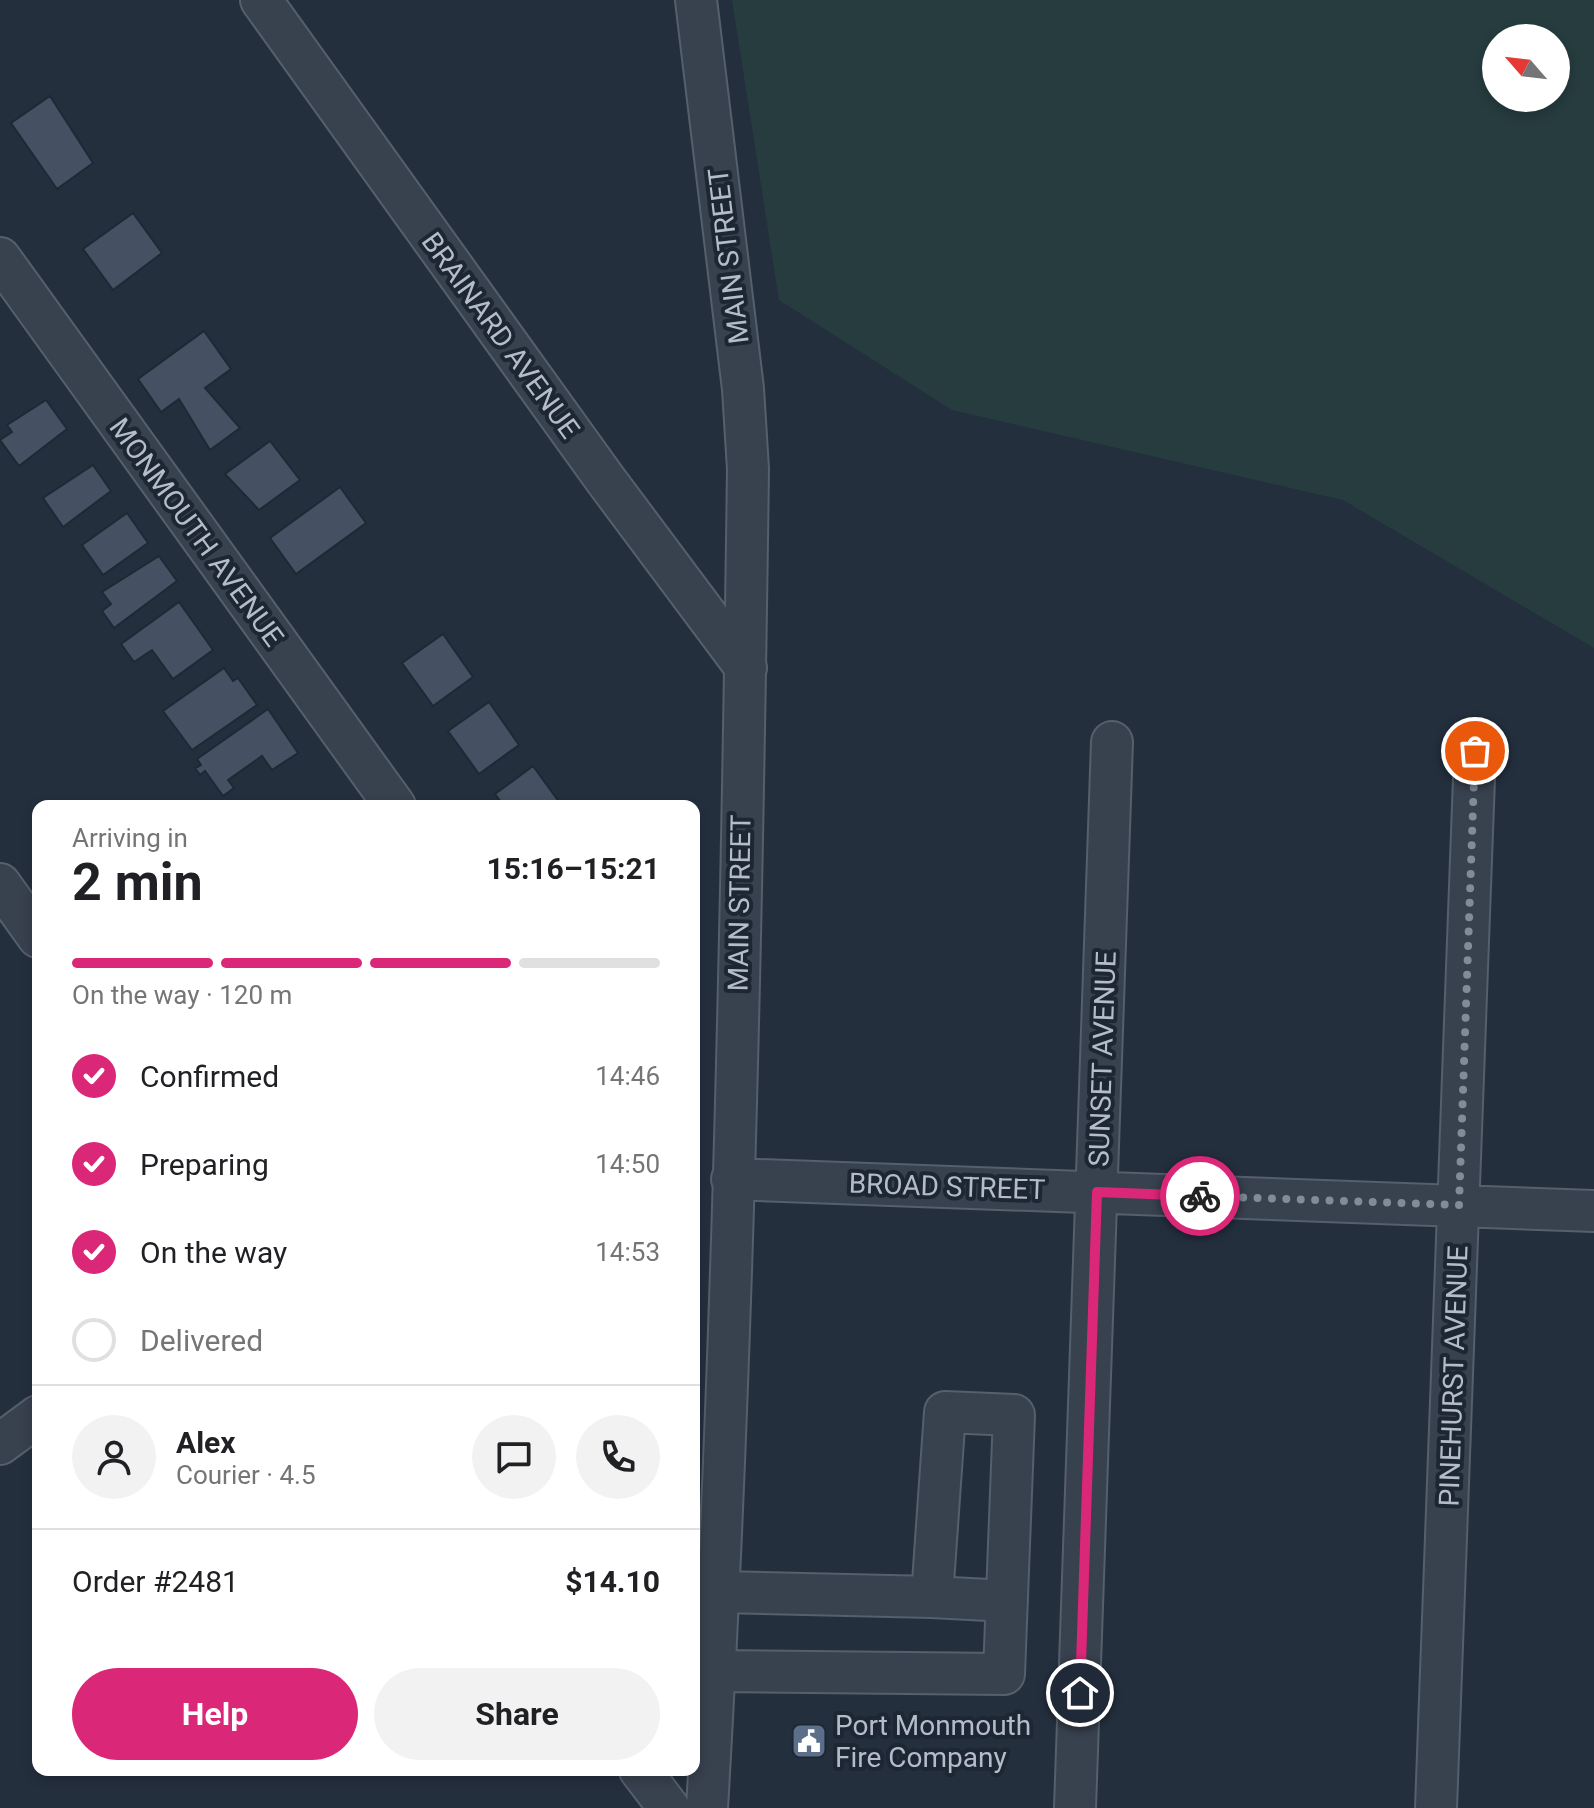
<!DOCTYPE html>
<html lang="en">
<head>
<meta charset="utf-8">
<style>
  body { margin:0; font-family:Roboto,sans-serif; background:#f2f2f2; color:#202124; height:100vh; display:flex; flex-direction:column; font-size:30px; white-space:nowrap }
  * { box-sizing:border-box; margin:0 }
  p { font-size:26px; color:#757577 }
  .icon { flex:none; width:44px; height:44px; fill:none; stroke:currentColor; stroke-width:2; stroke-linecap:round; stroke-linejoin:round }
  .map { position:relative; flex:1; overflow:hidden }
  .side { position:absolute; left:32px; top:800px; width:668px; height:976px; display:flex; flex-direction:column; background:#fff; border-radius:16px; box-shadow:0 4px 12px #0003 }
  .side>* { flex:none }
  .needle { width:52px; rotate:298deg }
  .fabs { position:absolute; left:1482px; top:24px; display:grid; gap:16px }
  .fabs a { display:grid; place-items:center; width:88px; height:88px; border-radius:50%; background:#fff; box-shadow:0 4px 12px #0003; font-size:40px }
  .pin { position:absolute; display:grid; place-items:center; width:68px; height:68px; color:#fff; margin:-34px; border:4px solid #fff; border-radius:50%; box-shadow:0 2px 8px #0007 }
  .courier { position:absolute; display:grid; place-items:center; width:80px; height:80px; margin:-40px; border:6px solid #db2777; border-radius:50%; background:#fff; color:#222; box-shadow:0 2px 10px #0007 }
  .overview em { font-style:normal; font-weight:700 }
  .overview div { display:flex; flex-direction:column-reverse }
  .overview { display:flex; align-items:center; justify-content:space-between; height:136px; padding:0 40px }
  h1 { font-size:52px; font-weight:700; line-height:60px }
  .bar { display:grid; grid-template-columns:repeat(4,1fr); gap:12px 8px; align-content:center; height:96px; padding:0 40px }
  .bar i { height:10px; border-radius:6px; background:#e0e0e0 }
  .bar .current { background:#db2777 }
  .bar p { grid-column:span 4 }
  .line { display:flex; align-items:center; gap:20px; padding:0 40px; border-top:2px solid #e0e0e0 }
  .line div { flex:1 }
  .round { display:grid; place-items:center; flex:none; width:84px; height:84px; border-radius:42px; background:#f2f2f2 }
  ol { padding:0 40px; list-style:none }
  li { display:flex; align-items:center; gap:24px; height:88px }
  li p { margin-inline-start:auto }
  li .icon { padding:8px; border-radius:50%; background:#db2777; color:#fff; stroke-width:4 }
  li:last-child { color:#757577 }
  li i { width:44px; height:44px; border:4px solid #e0e0e0; border-radius:50% }
  .action { display:flex; gap:16px; margin-top:auto; padding:16px 40px }
  .action a { flex:1; height:92px; border-radius:48px; background:#db2777; color:#fff; font-size:32px; font-weight:700; line-height:92px; text-align:center }
  .action a+a { background:#f2f2f2; color:#202124 }
  .map>svg:first-child { display:block }
  .green { fill:#263c3f; fill-rule:evenodd }
  .building { fill:#455162; stroke:#1f2835; stroke-width:2 }
  .lines { fill:none; stroke-linecap:round; stroke-linejoin:round }
  .minor-casing { stroke:#565f6c; stroke-width:44 }
  .minor { stroke:#38414e; stroke-width:40 }
  .done { stroke:#828b98; stroke-width:8; stroke-dasharray:0 14.4 }
  .route { stroke:#db2777; stroke-width:10 }
  .labels { text-anchor:middle; stroke-width:8; stroke-linejoin:round; paint-order:stroke }
  .street-label { font-size:28px; fill:#b4bcc9; stroke:#1d2633 }
  .poi-label { font-size:28px; fill:#b4bcc9; stroke:#1d2633; text-anchor:start }
</style>
</head>
<body>
<div class="map">
<svg width="1594" height="1808" viewBox="0 0 1594 1808">
  <rect width="100%" height="100%" fill="#242f3e"/>
  <path class="green" d="M732 0H1594V648L1343 500 952 410 779 300ZM1496 38H1556V98H1496Z"/>
  <path class="building" d="M50 96 93 163 57 189 11 123Z
    M133 213 162 253 113 290 83 249Z
    M204 331 231 369 205 388 240 428 210 450 179 399 161 412 138 379Z
    M46 400 67 429 19 466 0 440 12 432 7 425Z
    M270 441 300 480 259 510 225 474Z
    M93 465 111 491 63 527 43 498Z
    M340 487 366 523 296 574 270 538Z
    M127 513 148 543 103 575 82 545Z
    M159 556 177 581 114 628 102 611 111 604 102 592Z
    M179 602 213 650 173 679 152 650 134 662 121 644Z
    M443 634 473 677 433 706 402 663Z
    M224 668 233 681 238 678 257 705 192 750 163 711Z
    M489 702 519 745 479 774 448 731Z
    M268 709 298 753 272 770 262 756 228 780 234 788 223 796 205 771 200 775 195 768 201 765 197 759Z
    M533 766 562 806H504L495 794Z"/>
  <g class="lines">
    <defs>
      <path id="minor" d="M261 0 605 479 746 668
        M696 0 743 389 748 469C742 915 733 1363 707 1808
        M0 258 395 806
        M0 884 38 937
        M732 1179 1594 1211
        M0 1444 38 1416
        M932 1597 1007 1601
        M715 1671 1004 1674 1014 1415 945 1412 932 1597 719 1592
        M640 1770 669 1808
        M1075 1808 1112 742
        M1436 1808 1475 751"/>
    </defs>
    <use href="#minor" class="minor-casing"/>
    <use href="#minor" class="minor"/>
  </g>
  <g class="lines">
    <path class="done" d="M1200 1196 1459 1205 1475 751"/>
    <path class="route" d="M1080 1693 1097 1192 1200 1196"/>
  </g>
  <defs>
    <symbol id="civic-square" viewBox="-11 -11 22 22"><rect x="-9" y="-9" width="18" height="18" rx="4" fill="#5c6f8a" stroke="#1d2633"/><path d="M-.6-6.5H3V-4.5H.6V-3L4-1V1h2V6H-6V1h2V-1L-.6-3ZM-1.2 2.5V6h2.4V2.5Z" fill="#fff"/></symbol>
  </defs>
  <g fill-rule="evenodd">
    <use href="#civic-square" x="789" y="1721" width="40" height="40"/>
  </g>
  <g class="labels">
    <g class="street-label">
      <text transform="translate(728 256) rotate(-97)" y="10">MAIN STREET</text>
      <text transform="translate(501 335) rotate(54)" y="10">BRAINARD AVENUE</text>
      <text transform="translate(197 532) rotate(54)" y="10">MONMOUTH AVENUE</text>
      <text transform="translate(739 903) rotate(-89)" y="10">MAIN STREET</text>
      <text transform="translate(1102 1059) rotate(-88)" y="10">SUNSET AVENUE</text>
      <text transform="translate(947 1186) rotate(2)" y="10">BROAD STREET</text>
      <text transform="translate(1453 1376) rotate(-88)" y="10">PINEHURST AVENUE</text>
    </g>
    <g class="poi-label">
      <text x="835" y="1735">Port Monmouth<tspan x="835" dy="32">Fire Company</tspan></text>
    </g>
  </g>
</svg>
<div class="fabs">
<a><svg class="needle" viewBox="-14 -14 28 28"><path d="M0-13l5 13h-10z" fill="#e53935"/><path d="M0 13l5-13h-10z" fill="#757577"/></svg></a>
</div>
<div class="pin" style="left:1475px;top:751px;background:#ea580c"><svg class="icon" aria-label="bag" viewBox="0 0 24 24"><path d="M5 8h14l-1 12H6zM9 8a3 3 0 0 1 6 0"/></svg></div>
<div class="pin" style="left:1080px;top:1693px;background:#1f2937"><svg class="icon" aria-label="home" viewBox="0 0 24 24"><path d="M3 11l9-7 9 7M6 9v11h12V9"/></svg></div>
<div class="courier" style="left:1200px;top:1196px"><svg class="icon" aria-label="bike" viewBox="0 0 24 24"><circle cx="6" cy="16" r="4"/><circle cx="18" cy="16" r="4"/><path d="M6 16l4-8h5l3 8M10 8l3 8H6M13 5h3"/></svg></div>
<section class="side">
<div class="overview"><div><h1>2 min</h1><p>Arriving in</p></div><em>15:16–15:21</em></div>
<div class="bar"><i class="current"></i><i class="current"></i><i class="current"></i><i></i><p>On the way · 120 m</p></div>
<ol>
<li><svg class="icon" aria-label="check" viewBox="0 0 24 24"><path d="M5 12l5 5 9-10"/></svg>Confirmed<p>14:46</p></li>
<li><svg class="icon" aria-label="check" viewBox="0 0 24 24"><path d="M5 12l5 5 9-10"/></svg>Preparing<p>14:50</p></li>
<li><svg class="icon" aria-label="check" viewBox="0 0 24 24"><path d="M5 12l5 5 9-10"/></svg>On the way<p>14:53</p></li>
<li><i></i>Delivered</li>
</ol>
<div class="line" style="height:144px"><a class="round"><svg class="icon" aria-label="person" viewBox="0 0 24 24"><circle cx="12" cy="8" r="4"/><path d="M4 21q1-7 8-7t8 7"/></svg></a><div><b>Alex</b><p>Courier · 4.5</p></div><a class="round"><svg class="icon" aria-label="chat" viewBox="0 0 24 24"><path d="M4 5h16v11H9l-5 4z"/></svg></a><a class="round"><svg class="icon" aria-label="phone" viewBox="0 0 24 24"><path d="M5 4h4l2 5-3 2q2 4 5 5l2-3 5 2v4C11 20 4 13 5 4z"/></svg></a></div>
<div class="line" style="height:104px"><div>Order #2481</div><b>$14.10</b></div>
<div class="action"><a>Help</a><a>Share</a></div>
</section>
</div>
</body>
</html>
